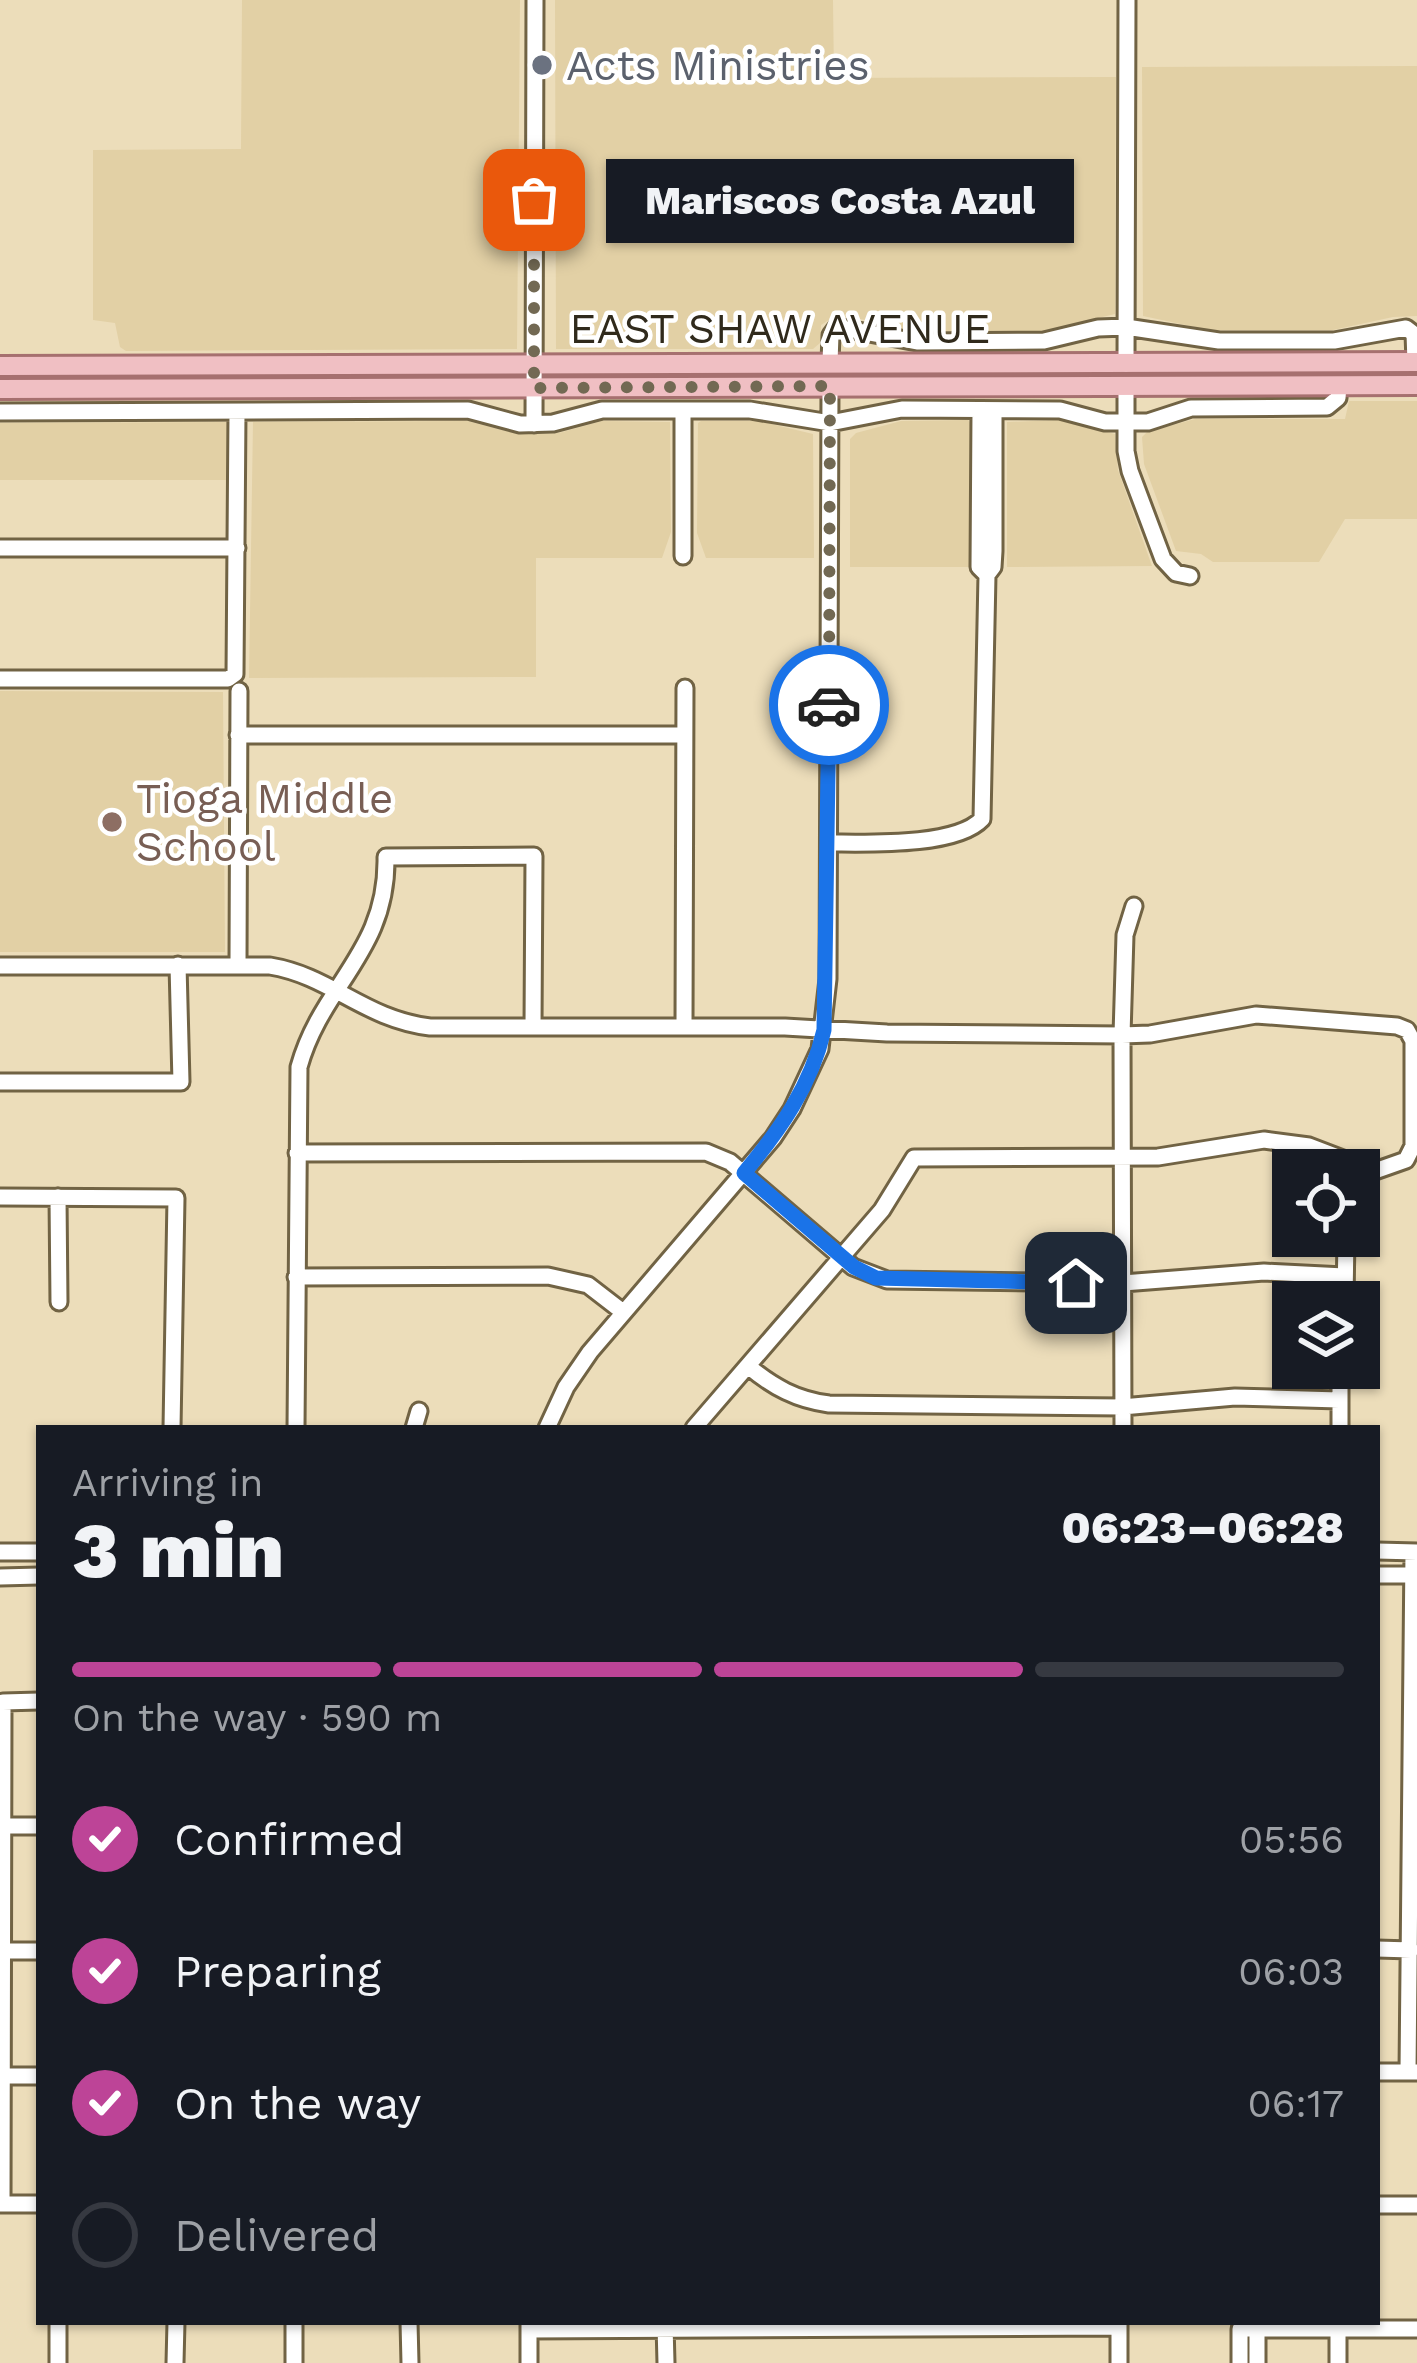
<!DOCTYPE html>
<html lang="en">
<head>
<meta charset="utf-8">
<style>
  body { margin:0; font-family:"Work Sans",sans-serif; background:#20242c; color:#f1f3f6; height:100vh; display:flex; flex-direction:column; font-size:45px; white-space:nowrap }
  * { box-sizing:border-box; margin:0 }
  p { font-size:39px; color:#9ea1a6 }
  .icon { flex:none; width:66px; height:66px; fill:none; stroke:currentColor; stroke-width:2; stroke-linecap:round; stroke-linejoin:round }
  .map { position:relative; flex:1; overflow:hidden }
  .drawer { position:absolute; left:36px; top:1425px; width:1344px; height:900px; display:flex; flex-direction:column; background:#171b24; border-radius:0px; box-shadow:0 3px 9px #0004 }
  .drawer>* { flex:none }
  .tools { position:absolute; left:1272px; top:1149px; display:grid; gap:24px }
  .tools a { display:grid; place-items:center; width:108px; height:108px; border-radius:0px; background:#171b24; box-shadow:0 3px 9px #0004; font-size:60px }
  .pin { position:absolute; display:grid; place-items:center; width:102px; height:102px; color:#fff; margin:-51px; border-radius:24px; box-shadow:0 6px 18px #0006 }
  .courier { position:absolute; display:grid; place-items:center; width:120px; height:120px; margin:-60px; border:9px solid #1a73e8; border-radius:50%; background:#fff; color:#222; box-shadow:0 3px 15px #0007 }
  .bubble { position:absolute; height:84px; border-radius:0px; background:#171b24; box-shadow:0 3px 9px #0004; font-size:39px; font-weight:800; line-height:84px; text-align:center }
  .summary em { font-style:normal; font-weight:800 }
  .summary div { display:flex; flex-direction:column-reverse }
  .summary { display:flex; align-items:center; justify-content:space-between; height:204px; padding:0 36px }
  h1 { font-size:78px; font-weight:800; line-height:90px }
  .bar { display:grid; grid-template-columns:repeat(4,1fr); gap:18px 12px; align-content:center; height:144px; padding:0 36px }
  .bar i { height:15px; border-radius:9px; background:#363941 }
  .bar .on { background:#bd4497 }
  .bar p { grid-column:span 4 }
  ol { padding:0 36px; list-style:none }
  li { display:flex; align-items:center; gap:36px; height:132px }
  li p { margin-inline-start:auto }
  li .icon { padding:12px; border-radius:50%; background:#bd4497; color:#fff; stroke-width:4 }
  li:last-child { color:#9ea1a6 }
  li i { width:66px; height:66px; border:6px solid #363941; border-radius:50% }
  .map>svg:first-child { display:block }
  .built { fill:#e2d0a5 }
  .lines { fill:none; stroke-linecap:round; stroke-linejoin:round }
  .minor-casing { stroke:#716344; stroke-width:21 }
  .major-casing { stroke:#a6706f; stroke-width:24 }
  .minor { stroke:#fff; stroke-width:15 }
  .major { stroke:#f0bfc3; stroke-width:18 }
  .done { stroke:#726953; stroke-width:12; stroke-dasharray:0 21.6 }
  .route { stroke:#1a73e8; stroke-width:15 }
  .worship-dot { fill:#6b7280; stroke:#fff; stroke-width:4.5 }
  .education-dot { fill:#8d6e63; stroke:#fff; stroke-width:4.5 }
  .labels { text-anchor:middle; stroke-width:9; stroke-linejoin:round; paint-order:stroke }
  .worship-label { font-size:42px; fill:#5b616d; stroke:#fff; text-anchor:start }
  .street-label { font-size:42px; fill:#302a1c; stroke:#fff }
  .education-label { font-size:42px; fill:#785e54; stroke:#fff; text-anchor:start }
</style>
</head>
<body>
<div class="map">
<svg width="1417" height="2363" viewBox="0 0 1417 2363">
  <rect width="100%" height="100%" fill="#ecddba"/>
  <path class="built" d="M242 0H520L517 349 126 351 120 347 115 323 93 320V150L241 149Z
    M555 0H833L834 78 1116 77 1115 314 1044 331H915L856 318H832L821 325 820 343 813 349H556Z
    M1417 66V316L1393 317 1333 330H1209L1143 316 1142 67Z
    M1349 401H1417V519H1345L1319 562H1213L1201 554 1176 551 1144 464 1142 437 1147 432 1195 419H1345Z
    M968 420 972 425V567H850V439L856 433 901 421Z
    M1060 420 1115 434 1118 470 1152 566 1007 567V422Z
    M467 421 514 433 536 434 559 433 602 421 670 422 671 532 662 558H536V677L249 678 253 422Z
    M701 421H759L813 434 814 558H706L697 533 698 423Z
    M227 422V480H0V423Z
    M0 691 223 692 225 952H0Z"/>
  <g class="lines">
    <defs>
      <path id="minor" d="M830 362 831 335 837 327 917 342 1044 341 1098 328 1126 327 1219 341H1334L1406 328 1414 334 1415 362
        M1126 364 1127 0
        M1126 386V451L1130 471 1163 559 1176 573 1190 576
        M683 410V556
        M980 410 979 567 987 575
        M0 412 468 410 520 424 553 423 602 410H750L830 423 902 409 1060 410 1105 422H1148L1191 408 1327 407 1338 398 1339 385
        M534 424 535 0
        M0 548H237
        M0 679H228L235 674 237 412
        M238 735H682
        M829 843C866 843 956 847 982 819L987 575 993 567 994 551V410
        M238 965 239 691
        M0 966H270C331 976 364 1019 430 1027H785L887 1033 1122 1035 1150 1034 1256 1015 1397 1026 1407 1030 1413 1041V1146L1406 1160 1372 1172 1359 1182
        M684 1026 685 688
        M0 1082H181L178 965
        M297 1153 706 1152 730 1162 853 1267 887 1280 1123 1283 1264 1272 1344 1276
        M0 1197 176 1198 172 1428
        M58 1197 59 1302
        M296 1277 548 1276 588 1285 623 1312
        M1345 1302 1346 1236
        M748 1366C773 1387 797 1400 829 1404L1122 1407 1235 1397 1339 1400
        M1340 1368V1428
        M296 1428 299 1067C322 984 388 952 386 857L534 856 533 1027
        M414 1428 419 1411
        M547 1428 566 1387 590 1352 773 1138 792 1109 820 1049 828 979 830 387
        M694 1428 882 1210 914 1158 1158 1157 1264 1140 1309 1146 1343 1159 1357 1170
        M1123 1428 1122 1035 1125 935 1134 906
        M1377 1551 1417 1552
        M0 1552H39
        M1377 1575H1413
        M0 1577 39 1576
        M3 1826H39
        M1377 1949 1411 1950
        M3 1951H39
        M1377 2072H1416
        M1408 2072 1413 1552
        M3 2076H39
        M0 2204H39
        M2 2204 3 1702 39 1701
        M1377 2205H1417
        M58 2322V2363
        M409 2322 410 2363
        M665 2324 666 2363
        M1338 2329V2363
        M529 2330 1119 2327
        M175 2363 176 2322
        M294 2363V2322
        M529 2363V2324
        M1119 2363V2322
        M1240 2363V2329H1257
        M1257 2363V2329H1417"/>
      <path id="major" d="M0 366 1417 362
        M0 389 1417 385"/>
    </defs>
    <use href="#minor" class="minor-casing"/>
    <use href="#major" class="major-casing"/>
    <use href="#minor" class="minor"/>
    <use href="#major" class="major"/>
  </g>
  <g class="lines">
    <path class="done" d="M534 200V388L830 386 829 705"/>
    <path class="route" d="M829 705 824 1030C811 1086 780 1130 744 1173L854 1267 876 1278 1076 1283"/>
  </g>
  <circle class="worship-dot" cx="542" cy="65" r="12"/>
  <circle class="education-dot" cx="112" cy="822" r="12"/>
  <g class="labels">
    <g class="worship-label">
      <text x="566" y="80">Acts Ministries</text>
    </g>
    <g class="street-label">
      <text x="780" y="343">EAST SHAW AVENUE</text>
    </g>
    <g class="education-label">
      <text x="136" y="813">Tioga Middle<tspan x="136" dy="48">School</tspan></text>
    </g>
  </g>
</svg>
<div class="tools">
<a><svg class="icon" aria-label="locate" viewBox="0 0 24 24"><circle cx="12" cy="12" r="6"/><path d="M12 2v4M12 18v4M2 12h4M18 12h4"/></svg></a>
<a><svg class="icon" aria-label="layers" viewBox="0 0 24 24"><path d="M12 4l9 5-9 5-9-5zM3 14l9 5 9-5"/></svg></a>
</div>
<div class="pin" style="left:534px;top:200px;background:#ea580c"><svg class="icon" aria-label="bag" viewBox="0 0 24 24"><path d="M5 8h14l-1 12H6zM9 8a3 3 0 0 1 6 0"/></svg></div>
<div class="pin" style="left:1076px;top:1283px;background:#1f2937"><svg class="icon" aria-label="home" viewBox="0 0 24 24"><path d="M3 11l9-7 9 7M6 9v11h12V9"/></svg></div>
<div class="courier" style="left:829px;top:705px"><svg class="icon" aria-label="car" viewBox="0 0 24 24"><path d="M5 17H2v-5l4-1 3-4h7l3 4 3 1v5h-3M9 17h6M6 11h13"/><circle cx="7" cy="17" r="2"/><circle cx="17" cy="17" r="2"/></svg></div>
<div class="bubble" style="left:606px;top:159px;width:468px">Mariscos Costa Azul</div>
<section class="drawer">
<div class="summary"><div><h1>3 min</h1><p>Arriving in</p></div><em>06:23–06:28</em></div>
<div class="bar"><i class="on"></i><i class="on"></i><i class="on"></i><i></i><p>On the way · 590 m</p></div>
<ol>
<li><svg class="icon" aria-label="check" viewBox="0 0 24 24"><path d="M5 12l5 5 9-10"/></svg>Confirmed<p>05:56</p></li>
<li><svg class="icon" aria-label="check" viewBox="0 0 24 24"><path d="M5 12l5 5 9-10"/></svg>Preparing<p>06:03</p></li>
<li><svg class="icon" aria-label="check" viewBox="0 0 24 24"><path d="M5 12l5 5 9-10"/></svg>On the way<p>06:17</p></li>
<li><i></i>Delivered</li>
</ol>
</section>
</div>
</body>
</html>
